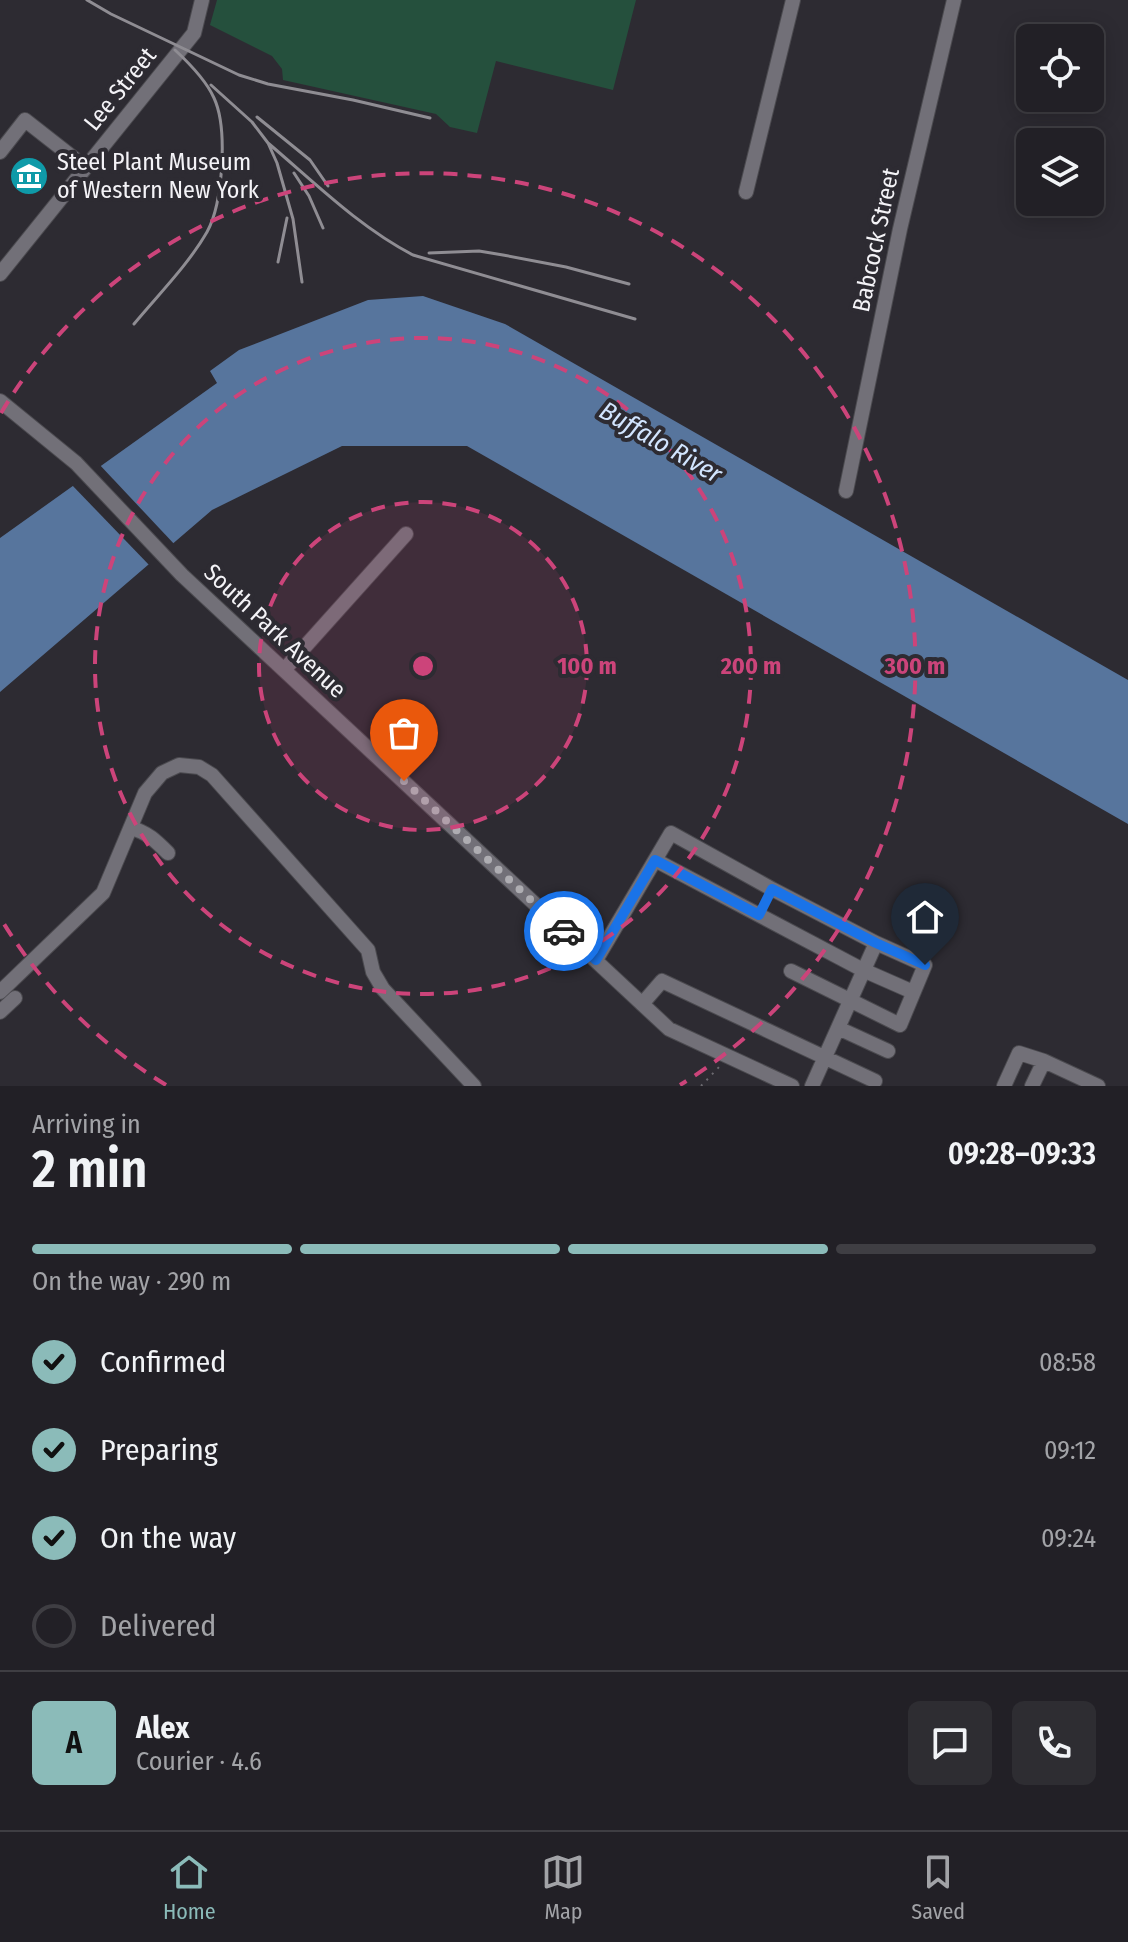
<!DOCTYPE html>
<html lang="en">
<head>
<meta charset="utf-8">
<style>
  body { margin:0; font-family:"Fira Sans Condensed",sans-serif; background:#2e2d32; color:#f1f3f6; height:100vh; display:flex; flex-direction:column; font-size:30px; white-space:nowrap }
  * { box-sizing:border-box; margin:0 }
  p { font-size:26px; color:#a2a3a7 }
  .icon { flex:none; width:44px; height:44px; fill:none; stroke:currentColor; stroke-width:2; stroke-linecap:round; stroke-linejoin:round }
  .map { position:relative; height:1086px; overflow:hidden }
  .details { display:flex; flex-direction:column; background:#222026; flex:1 }
  .details>* { flex:none }
  .fabs { position:absolute; left:1016px; top:24px; display:grid; gap:16px }
  .fabs a { display:grid; place-items:center; width:88px; height:88px; border-radius:12px; background:#222026; box-shadow:0 4px 20px #0003,0 0 0 2px #3f3e43; font-size:40px }
  .pin { position:absolute; display:grid; place-items:center; width:68px; height:68px; color:#fff; margin:-82px -34px; border-radius:50% 50% 50% 0; rotate:-45deg; box-shadow:0 0 8px #0007 }
  .pin .icon { rotate:45deg }
  .courier { position:absolute; display:grid; place-items:center; width:80px; height:80px; margin:-40px; border:6px solid #1a73e8; border-radius:50%; background:#fff; color:#222; box-shadow:0 2px 10px #0007 }
  .head em { font-style:normal; font-weight:600 }
  .head div { display:flex; flex-direction:column-reverse }
  .head { display:flex; align-items:center; justify-content:space-between; height:136px; padding:0 32px }
  h1 { font-size:52px; font-weight:600; line-height:60px }
  .bar { display:grid; grid-template-columns:repeat(4,1fr); gap:12px 8px; align-content:center; height:96px; padding:0 32px }
  .bar i { height:10px; border-radius:6px; background:#3f3e43 }
  .bar .on { background:#8bbbb9 }
  .bar p { grid-column:span 4 }
  .line { display:flex; align-items:center; gap:20px; padding:0 32px; border-top:2px solid #3f3e43 }
  .line div { flex:1 }
  .round { display:grid; place-items:center; flex:none; width:84px; height:84px; border-radius:12px; background:#2e2d32 }
  ol { padding:0 32px; list-style:none }
  li { display:flex; align-items:center; gap:24px; height:88px }
  li p { margin-inline-start:auto }
  li .icon { padding:8px; border-radius:50%; background:#8bbbb9; color:#111; stroke-width:4 }
  li:last-child { color:#a2a3a7 }
  li i { width:44px; height:44px; border:4px solid #3f3e43; border-radius:50% }
  .tab-bar { display:flex; justify-content:space-around; align-items:center; height:112px; border-top:2px solid #3f3e43; background:#222026; font-size:22px; color:#a2a3a7 }
  .tab-bar a { display:grid; justify-items:center; gap:4px }
  .tab-bar .on { color:#8bbbb9 }
  .map>svg:first-child { display:block }
  .green { fill:#25503d }
  .water { fill:#57759d }
  .pier { fill:#2d2b32 }
  .lines { fill:none; stroke-linecap:round; stroke-linejoin:round }
  .minor-casing { stroke:#4b4a4f; stroke-width:16 }
  .path { stroke:#6c6a70; stroke-width:2; stroke-dasharray:2 6; stroke-linecap:butt }
  .minor { stroke:#727078; stroke-width:14 }
  .rail { stroke:#8f8d93; stroke-width:3 }
  .done { stroke:#aeadb2; stroke-width:8; stroke-dasharray:0 14.4 }
  .route { stroke:#1a73e8; stroke-width:10 }
  .ring { fill:none; stroke:#cc447a; stroke-width:4; stroke-dasharray:14 10 }
  .labels { text-anchor:middle; stroke-width:8; stroke-linejoin:round; paint-order:stroke }
  .street-label { font-size:24px; fill:#f4f3f7; stroke:#2d2b32 }
  .poi-label { font-size:24px; fill:#f4f3f7; stroke:#2d2b32; text-anchor:start }
  .water-label { font-size:26px; font-style:italic; fill:#d2e5ff; stroke:#2d2b32 }
  .centre { fill:#cc447a; stroke:#2d2b32; stroke-width:4 }
  .ring-label { font-size:24px; text-anchor:middle; font-weight:bold; fill:#cc447a; stroke:#2d2b32; stroke-width:8; stroke-linejoin:round; paint-order:stroke }
</style>
</head>
<body>
<div class="map">
<svg width="1128" height="1086" viewBox="0 0 1128 1086">
  <rect width="100%" height="100%" fill="#2d2b32"/>
  <path class="green" d="M217 0H636L613 90 496 61 477 133 450 127 436 114 283 80 282 69 272 56 210 25Z"/>
  <path class="water" d="M423 296 505 324 1128 680V824L467 446H342L212 510 0 692V538L217 383 210 371 239 350 368 300Z"/>
  <path class="pier" d="M98 463 176 546 151 567 70 483Z"/>
  <g class="lines">
    <defs>
      <path id="minor" d="M0 152 25 120 85 167
        M746 192 793 0
        M0 274 194 33 202 0
        M0 401 76 463 182 575 669 1029 792 1086
        M846 491 900 229 954 0
        M284 670 406 534
        M131 828C147 832 156 841 168 853
        M655 860 863 970 913 992
        M596 960 671 833 772 889 876 943 812 1086
        M791 971 900 1025 925 965 876 943
        M0 992 103 893 145 793 162 773 179 765 199 767 212 775 368 950 373 972 383 989 474 1086
        M642 1004 662 981 875 1081
        M0 1012 15 998
        M838 1028 888 1051
        M1004 1086 1019 1053 1044 1061 1098 1086
        M1032 1086 1044 1061"/>
    </defs>
    <use href="#minor" class="minor-casing"/>
    <path class="path" d="M701 1086 719 1067"/>
    <use href="#minor" class="minor"/>
    <path class="rail" d="M87 0 111 14 239 75 268 84 353 100 430 118
      M211 85 252 122 268 143 277 163 293 219 302 282
      M257 117 310 160 328 186
      M268 143C314 182 359 227 413 255L635 319
      M294 173 309 196 323 228
      M429 253 479 251 503 255 566 267 629 284
      M278 262 287 218
      M134 324C158 295 188 265 207 232 223 203 228 128 214 98 206 80 189 63 175 50"/>
  </g>
  <g class="lines">
    <path class="done" d="M404 781 564 931"/>
    <path class="route" d="M564 931 596 960 655 860 759 915 772 889 876 943 925 965"/>
  </g>
  <circle cx="423" cy="666" r="164" fill="#cc447a" fill-opacity=".12"/>
  <g class="ring">
    <circle cx="423" cy="666" r="164"/>
    <circle cx="423" cy="666" r="328"/>
    <path d="M166 1085A492 492 0 0 1 1 919M1 413A492 492 0 1 1 680 1085"/>
  </g>
  <defs>
    <symbol id="museum-disc" viewBox="-11 -11 22 22"><circle r="9.5" fill="#0f9aa8" stroke="#2d2b32"/><path d="M0-6L6-3V-2H-6V-3ZM-5-1h2V3h-2ZM-1-1h2V3h-2ZM3-1h2V3H3ZM-6 4H6V6H-6Z" fill="#fff"/></symbol>
  </defs>
  <g fill-rule="evenodd">
    <use href="#museum-disc" x="7" y="154" width="44" height="44"/>
  </g>
  <g class="labels">
    <g class="street-label">
      <text transform="translate(120 89) rotate(-51)" y="8">Lee Street</text>
      <text transform="translate(876 240) rotate(-78)" y="8">Babcock Street</text>
      <text transform="translate(275 631) rotate(43)" y="8">South Park Avenue</text>
    </g>
    <g class="poi-label">
      <text x="57" y="170">Steel Plant Museum<tspan x="57" dy="28">of Western New York</tspan></text>
    </g>
    <g class="water-label">
      <text transform="translate(661 442) rotate(30)" y="9">Buffalo River</text>
    </g>
  </g>
  <circle cx="423" cy="666" r="12" class="centre"/>
  <g class="ring-label">
    <text x="587" y="674">100 m</text>
    <text x="751" y="674">200 m</text>
    <text x="915" y="674">300 m</text>
  </g>
</svg>
<div class="fabs">
<a><svg class="icon" aria-label="locate" viewBox="0 0 24 24"><circle cx="12" cy="12" r="6"/><path d="M12 2v4M12 18v4M2 12h4M18 12h4"/></svg></a>
<a><svg class="icon" aria-label="layers" viewBox="0 0 24 24"><path d="M12 4l9 5-9 5-9-5zM3 14l9 5 9-5"/></svg></a>
</div>
<div class="pin" style="left:404px;top:781px;background:#ea580c"><svg class="icon" aria-label="bag" viewBox="0 0 24 24"><path d="M5 8h14l-1 12H6zM9 8a3 3 0 0 1 6 0"/></svg></div>
<div class="pin" style="left:925px;top:965px;background:#1f2937"><svg class="icon" aria-label="home" viewBox="0 0 24 24"><path d="M3 11l9-7 9 7M6 9v11h12V9"/></svg></div>
<div class="courier" style="left:564px;top:931px"><svg class="icon" aria-label="car" viewBox="0 0 24 24"><path d="M5 17H2v-5l4-1 3-4h7l3 4 3 1v5h-3M9 17h6M6 11h13"/><circle cx="7" cy="17" r="2"/><circle cx="17" cy="17" r="2"/></svg></div>
</div>
<section class="details">
<div class="head"><div><h1>2 min</h1><p>Arriving in</p></div><em>09:28–09:33</em></div>
<div class="bar"><i class="on"></i><i class="on"></i><i class="on"></i><i></i><p>On the way · 290 m</p></div>
<ol>
<li><svg class="icon" aria-label="check" viewBox="0 0 24 24"><path d="M5 12l5 5 9-10"/></svg>Confirmed<p>08:58</p></li>
<li><svg class="icon" aria-label="check" viewBox="0 0 24 24"><path d="M5 12l5 5 9-10"/></svg>Preparing<p>09:12</p></li>
<li><svg class="icon" aria-label="check" viewBox="0 0 24 24"><path d="M5 12l5 5 9-10"/></svg>On the way<p>09:24</p></li>
<li><i></i>Delivered</li>
</ol>
<div class="line" style="height:144px"><b class="round" style="background:#8bbbb9;color:#111">A</b><div><b>Alex</b><p>Courier · 4.6</p></div><a class="round"><svg class="icon" aria-label="chat" viewBox="0 0 24 24"><path d="M4 5h16v11H9l-5 4z"/></svg></a><a class="round"><svg class="icon" aria-label="phone" viewBox="0 0 24 24"><path d="M5 4h4l2 5-3 2q2 4 5 5l2-3 5 2v4C11 20 4 13 5 4z"/></svg></a></div>
</section>
<nav class="tab-bar">
<a class="on"><svg class="icon" aria-label="home" viewBox="0 0 24 24"><path d="M3 11l9-7 9 7M6 9v11h12V9"/></svg>Home</a>
<a><svg class="icon" aria-label="map" viewBox="0 0 24 24"><path d="M3 6l6-2 6 2 6-2v14l-6 2-6-2-6 2zM9 4v14M15 6v14"/></svg>Map</a>
<a><svg class="icon" aria-label="saved" viewBox="0 0 24 24"><path d="M7 4h10v16l-5-4-5 4z"/></svg>Saved</a>
</nav>
</body>
</html>
